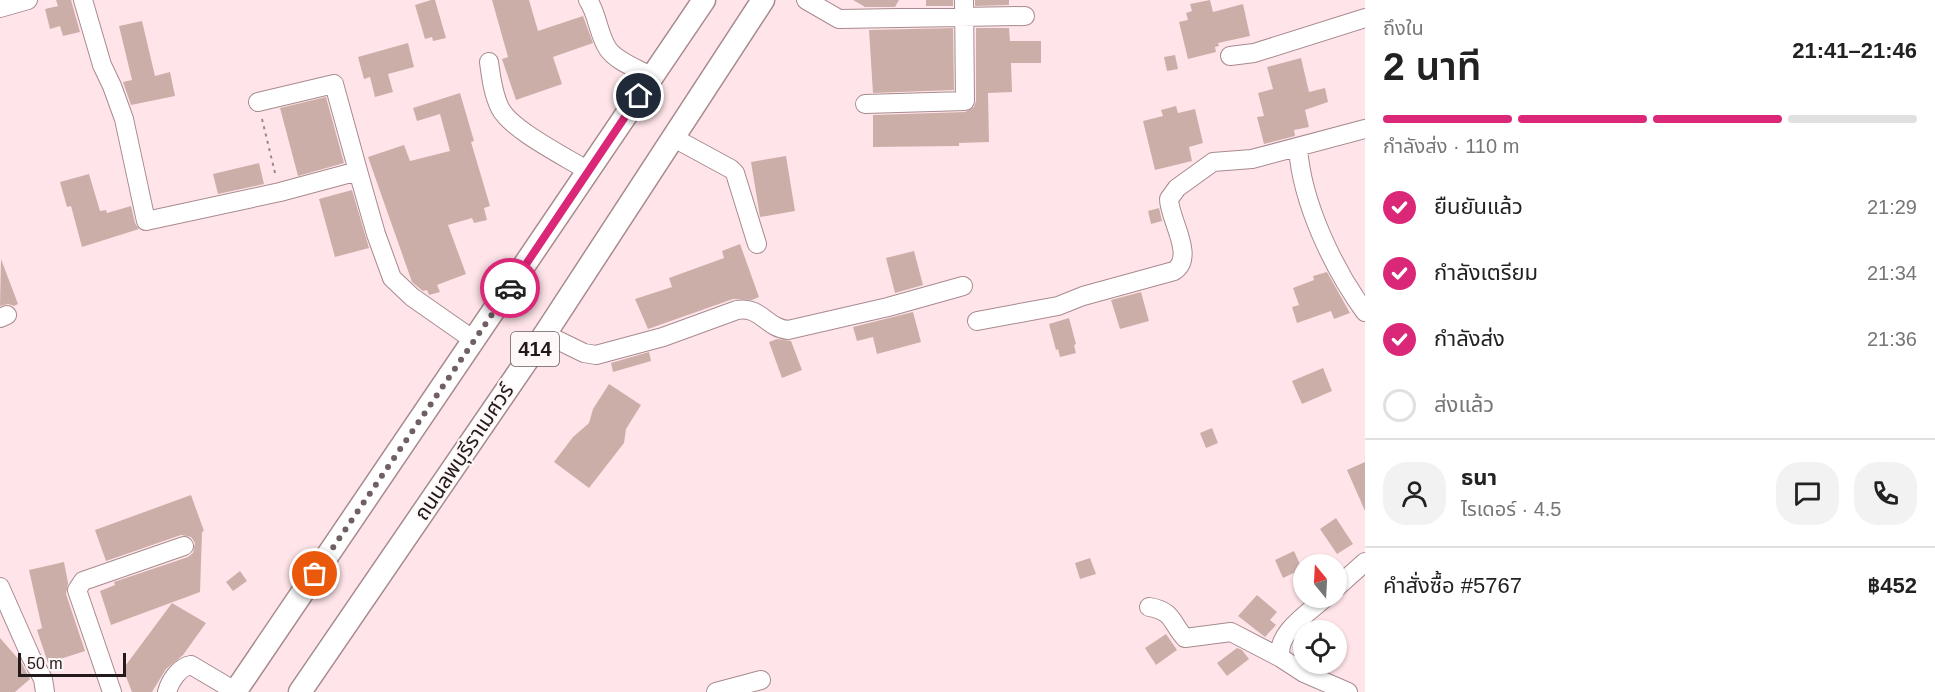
<!DOCTYPE html>
<html lang="th">
<head>
<meta charset="utf-8">
<style>
  body { margin:0; font-family:Helvetica,"Noto Sans Thai",sans-serif; background:#f2f2f2; color:#222; height:100vh; display:flex; flex-direction:column; font-size:22px; white-space:nowrap }
  * { box-sizing:border-box; margin:0 }
  p { font-size:20px; color:#767676 }
  .icon { flex:none; width:33px; height:33px; fill:none; stroke:currentColor; stroke-width:2; stroke-linecap:round; stroke-linejoin:round }
  .map { position:relative; flex:1; overflow:hidden }
  .side { display:flex; flex-direction:column; background:#fff; width:570px }
  .side>* { flex:none }
  .needle { width:39px; rotate:342deg }
  .tools { position:absolute; left:1293px; top:554px; display:grid; gap:12px }
  .tools a { display:grid; place-items:center; width:54px; height:54px; border-radius:50%; background:#fff; box-shadow:0 2px 4px #0004; font-size:30px }
  .scale { position:absolute; left:18px; bottom:15px; width:108px; box-sizing:border-box; padding-left:6px; border:3px solid #23181a; border-top:0; font-size:16px; line-height:21px; white-space:nowrap; color:#23181a; -webkit-text-stroke:4px #fef8f9; paint-order:stroke }
  .pin { position:absolute; display:grid; place-items:center; width:51px; height:51px; color:#fff; margin:-26px; border:3px solid #fff; border-radius:50%; box-shadow:0 2px 6px #0007 }
  .courier { position:absolute; display:grid; place-items:center; width:60px; height:60px; margin:-30px; border:4px solid #db2777; border-radius:50%; background:#fff; color:#222; box-shadow:0 2px 8px #0007 }
  .head em { font-style:normal; font-weight:600 }
  .head div { display:flex; flex-direction:column-reverse }
  .head { display:flex; align-items:center; justify-content:space-between; height:102px; padding:0 18px }
  h1 { font-size:39px; font-weight:600; line-height:45px }
  .bar { display:grid; grid-template-columns:repeat(4,1fr); gap:9px 6px; align-content:center; height:72px; padding:0 18px }
  .bar i { height:8px; border-radius:4px; background:#e0e0e0 }
  .bar .selected { background:#db2777 }
  .bar p { grid-column:span 4 }
  .line { display:flex; align-items:center; gap:15px; padding:0 18px; border-top:2px solid #e0e0e0 }
  .line div { flex:1 }
  .round { display:grid; place-items:center; flex:none; width:63px; height:63px; border-radius:24px; background:#f2f2f2 }
  ol { padding:0 18px; list-style:none }
  li { display:flex; align-items:center; gap:18px; height:66px }
  li p { margin-inline-start:auto }
  li .icon { padding:6px; border-radius:50%; background:#db2777; color:#fff; stroke-width:4 }
  li:last-child { color:#767676 }
  li i { width:33px; height:33px; border:3px solid #e0e0e0; border-radius:50% }
  main { display:flex; flex:1; min-height:0 }
  .map>svg:first-child { display:block }
  .building { fill:#ccaea9 }
  .lines { fill:none; stroke-linecap:round; stroke-linejoin:round }
  .minor-casing { stroke:#a78a8e; stroke-width:20 }
  .major-casing { stroke:#a78a8e; stroke-width:25 }
  .path { stroke:#998689; stroke-width:2; stroke-dasharray:3 4.5; stroke-linecap:butt }
  .minor { stroke:#fff; stroke-width:18 }
  .major { stroke:#fff; stroke-width:22 }
  .done { stroke:#706062; stroke-width:6; stroke-dasharray:0 10.8 }
  .route { stroke:#db2777; stroke-width:8 }
  .labels { text-anchor:middle; stroke-width:4.5; stroke-linejoin:round; paint-order:stroke }
  .shield { fill:#fef8f9; stroke:#655b5d; stroke-width:1.5 }
  .shield-label { font-size:20px; font-weight:bold; fill:#23181a }
  .street-label { font-size:21px; fill:#23181a; stroke:#fef8f9 }
</style>
</head>
<body>
<main>
<div class="map">
<svg width="1365" height="692" viewBox="0 0 1365 692">
  <rect width="100%" height="100%" fill="#ffe5e9"/>
  <path class="building" d="M56 0H71L80 32 63 36 60 26 50 29 45 9 58 6Z
    M431 0H435L446 38 433 41 432 37 425 39 415 5Z
    M492 0H529L538 31 583 16 593 43 553 57 562 84 516 100 502 59 508 57Z
    M853 0H899L895 7H865Z
    M926 0H953V6H926Z
    M975 0H1009V5L975 6Z
    M1210 0 1213 12 1243 4 1250 36 1218 43 1219 46 1215 47 1216 52 1188 59 1179 22 1188 20 1186 13 1192 11 1190 4Z
    M142 21 155 76 170 72 175 96 131 105 123 82 132 80 119 26Z
    M953 28 954 90 873 93 869 30Z
    M976 28H1009L1010 41H1041V63H1011L1012 92 988 93 989 142 959 143V146L873 147V115L965 112 974 107 976 101Z
    M408 43 414 67 388 74 393 92 375 97 370 77 364 79 358 57Z
    M1175 55 1178 69 1167 71 1164 57Z
    M1301 58 1309 92 1325 88 1328 102 1305 110 1309 127 1294 130 1295 136 1264 144 1257 117 1264 116 1258 93 1273 89 1267 67Z
    M460 93 474 141 471 142 490 206 484 208 487 220 474 223 472 218 448 225 466 274 437 285 440 292 429 295 427 290 423 291 412 282 368 157 404 145 410 161 450 151 440 114 417 121 413 108Z
    M326 97 344 163 298 176 280 108Z
    M1176 106 1178 113 1195 109 1203 143 1189 147 1192 161 1155 170 1143 121 1163 116 1161 110Z
    M786 156 795 211 760 217 751 162Z
    M259 163 264 184 218 194 213 174Z
    M89 174 100 211 106 210 107 213 131 206 135 223 139 229 82 247 71 206 67 207 60 182Z
    M352 190 369 248 335 257 319 199Z
    M1159 208 1162 221 1151 224 1148 211Z
    M740 244 759 297 752 300 733 299 648 329 635 299 672 287 669 278 724 258 722 251Z
    M914 251 923 285 895 293 886 258Z
    M1 259 18 304 14 306 8 304 0 306Z
    M1327 272 1350 313 1334 319 1331 311 1297 323 1292 307 1299 305 1293 288 1314 280 1313 276Z
    M1141 292 1149 321 1120 329 1111 300Z
    M913 312 921 342 877 354 873 337 857 341 853 327Z
    M1069 318 1076 344 1074 345 1076 353 1060 357 1058 349 1056 350 1049 324Z
    M777 339 791 341 802 370 782 378 769 342Z
    M649 352 651 361 613 372 611 363Z
    M1323 368 1332 391 1302 404 1292 381Z
    M609 384 641 405 626 429 624 443 589 488 554 462 573 437 589 423 593 409Z
    M1212 428 1218 443 1206 448 1200 433Z
    M1365 462V511L1347 470Z
    M191 495 204 531 202 532 200 592 111 625 100 591 115 585 114 582 188 557 193 553 195 543 191 537 181 535 106 561 95 530Z
    M1336 518 1353 544 1337 554 1320 529Z
    M1294 551 1302 569 1283 578 1275 560Z
    M1090 558 1096 574 1080 579 1075 563Z
    M64 562 68 583 66 594 85 651 48 663 37 630 42 628 29 570Z
    M240 571 247 581 233 591 226 582Z
    M1257 595 1277 612 1270 620 1276 625 1265 637 1238 616Z
    M172 603 206 623 183 655 166 669 152 692H132L123 669Z
    M1166 634 1177 650 1156 665 1145 648Z
    M0 638 21 662 30 679 15 692H0Z
    M1237 648 1242 650 1249 659 1227 676 1217 663Z"/>
  <g class="lines">
    <defs>
      <path id="minor" d="M83 0 102 65 112 86 124 119 146 221 280 192 358 171 376 234 392 278 412 297 475 341
        M588 0C598 15 598 34 608 49 617 62 639 69 652 77
        M806 0 839 19 1025 16
        M0 8 28 0
        M1230 56 1254 53 1365 18
        M489 62C491 77 493 94 500 108 511 130 566 157 588 171
        M258 102 334 84 358 171
        M865 104 965 101 964 0
        M674 138 731 169 735 173 757 244
        M1298 148C1302 203 1333 268 1365 312
        M0 318 7 315
        M977 321 1058 306 1083 296 1174 271C1196 257 1169 219 1169 199L1177 188 1213 162 1252 159 1365 129
        M545 334 584 353 596 355 663 337 737 310C761 306 766 328 788 330L888 307 963 286
        M0 587 31 657 43 679 45 692
        M1336 588 1365 562
        M1149 607C1174 611 1171 623 1185 638L1231 632 1281 658 1304 673 1348 692
        M1281 658C1274 634 1310 612 1326 597
        M112 692 77 590 83 581 184 546
        M167 692C170 681 179 667 191 665L235 691
        M716 692 761 680"/>
      <path id="major" d="M235 692 704 0
        M300 692 545 334 763 0"/>
    </defs>
    <use href="#minor" class="minor-casing"/>
    <use href="#major" class="major-casing"/>
    <path class="path" d="M262 119 276 177"/>
    <use href="#minor" class="minor"/>
    <use href="#major" class="major"/>
  </g>
  <g class="lines">
    <path class="done" d="M315 574 510 288"/>
    <path class="route" d="M510 288 639 96"/>
  </g>
  <g class="labels">
    <rect class="shield" x="511" y="332" width="48" height="34" rx="4.5"/>
    <g class="shield-label">
      <text x="535" y="356">414</text>
    </g>
    <g class="street-label">
      <text transform="translate(464 452) rotate(-56)" y="7">ถนนลพบุรีราเมศวร์</text>
    </g>
  </g>
</svg>
<div class="tools">
<a><svg class="needle" viewBox="-14 -14 28 28"><path d="M0-13l5 13h-10z" fill="#e53935"/><path d="M0 13l5-13h-10z" fill="#767676"/></svg></a>
<a><svg class="icon" aria-label="locate" viewBox="0 0 24 24"><circle cx="12" cy="12" r="6"/><path d="M12 2v4M12 18v4M2 12h4M18 12h4"/></svg></a>
</div>
<div class="scale">50 m</div>
<div class="pin" style="left:315px;top:574px;background:#ea580c"><svg class="icon" aria-label="bag" viewBox="0 0 24 24"><path d="M5 8h14l-1 12H6zM9 8a3 3 0 0 1 6 0"/></svg></div>
<div class="pin" style="left:639px;top:96px;background:#1f2937"><svg class="icon" aria-label="home" viewBox="0 0 24 24"><path d="M3 11l9-7 9 7M6 9v11h12V9"/></svg></div>
<div class="courier" style="left:510px;top:288px"><svg class="icon" aria-label="car" viewBox="0 0 24 24"><path d="M5 17H2v-5l4-1 3-4h7l3 4 3 1v5h-3M9 17h6M6 11h13"/><circle cx="7" cy="17" r="2"/><circle cx="17" cy="17" r="2"/></svg></div>
</div>
<section class="side">
<div class="head"><div><h1>2 นาที</h1><p>ถึงใน</p></div><em>21:41–21:46</em></div>
<div class="bar"><i class="selected"></i><i class="selected"></i><i class="selected"></i><i></i><p>กำลังส่ง · 110 m</p></div>
<ol>
<li><svg class="icon" aria-label="check" viewBox="0 0 24 24"><path d="M5 12l5 5 9-10"/></svg>ยืนยันแล้ว<p>21:29</p></li>
<li><svg class="icon" aria-label="check" viewBox="0 0 24 24"><path d="M5 12l5 5 9-10"/></svg>กำลังเตรียม<p>21:34</p></li>
<li><svg class="icon" aria-label="check" viewBox="0 0 24 24"><path d="M5 12l5 5 9-10"/></svg>กำลังส่ง<p>21:36</p></li>
<li><i></i>ส่งแล้ว</li>
</ol>
<div class="line" style="height:108px"><a class="round"><svg class="icon" aria-label="person" viewBox="0 0 24 24"><circle cx="12" cy="8" r="4"/><path d="M4 21q1-7 8-7t8 7"/></svg></a><div><b>ธนา</b><p>ไรเดอร์ · 4.5</p></div><a class="round"><svg class="icon" aria-label="chat" viewBox="0 0 24 24"><path d="M4 5h16v11H9l-5 4z"/></svg></a><a class="round"><svg class="icon" aria-label="phone" viewBox="0 0 24 24"><path d="M5 4h4l2 5-3 2q2 4 5 5l2-3 5 2v4C11 20 4 13 5 4z"/></svg></a></div>
<div class="line" style="height:78px"><div>คำสั่งซื้อ #5767</div><b>฿452</b></div>
</section>
</main>
</body>
</html>
